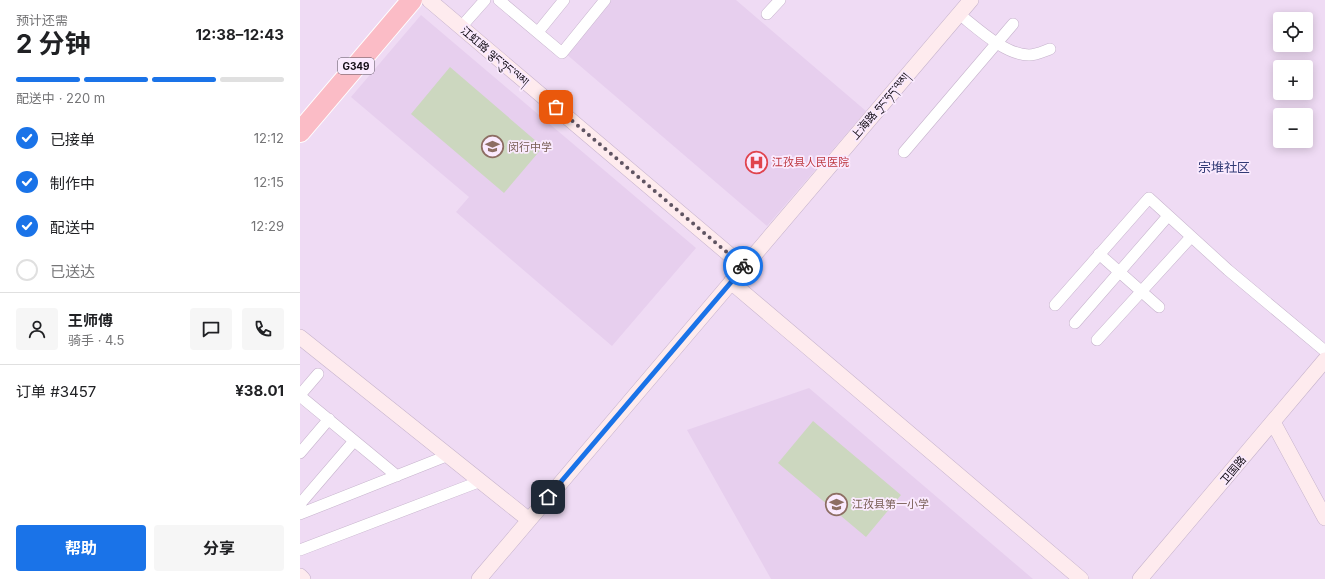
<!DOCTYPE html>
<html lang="zh">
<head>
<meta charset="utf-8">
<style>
  body { margin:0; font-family:Inter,"Noto Sans SC","Noto Serif Tibetan",sans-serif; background:#f6f6f6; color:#202124; height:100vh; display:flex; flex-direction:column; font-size:15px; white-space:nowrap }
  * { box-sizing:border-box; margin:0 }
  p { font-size:13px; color:#757577 }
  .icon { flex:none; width:22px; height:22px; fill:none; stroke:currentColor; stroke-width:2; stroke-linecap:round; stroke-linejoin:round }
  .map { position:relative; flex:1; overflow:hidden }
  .drawer { display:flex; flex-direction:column; background:#fff; width:300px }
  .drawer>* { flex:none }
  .tools { position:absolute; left:973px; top:12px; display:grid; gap:8px }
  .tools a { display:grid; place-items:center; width:40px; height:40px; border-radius:4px; background:#fff; box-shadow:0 2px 10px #0003; font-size:20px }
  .pin { position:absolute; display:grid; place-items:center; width:34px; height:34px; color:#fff; margin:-17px; border-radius:8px; box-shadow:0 2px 6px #0006 }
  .courier { position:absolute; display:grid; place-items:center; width:40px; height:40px; margin:-20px; border:3px solid #1a73e8; border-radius:50%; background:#fff; color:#222; box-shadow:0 1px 5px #0007 }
  .head em { font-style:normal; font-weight:700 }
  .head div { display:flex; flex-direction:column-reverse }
  .head { display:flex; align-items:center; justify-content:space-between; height:68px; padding:0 16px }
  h1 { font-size:26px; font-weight:700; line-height:30px }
  .bar { display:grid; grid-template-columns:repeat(4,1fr); gap:6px 4px; align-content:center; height:48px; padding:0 16px }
  .bar i { height:5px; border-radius:3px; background:#e0e0e0 }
  .bar .active { background:#1a73e8 }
  .bar p { grid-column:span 4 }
  .line { display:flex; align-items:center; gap:10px; padding:0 16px; border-top:1px solid #e0e0e0 }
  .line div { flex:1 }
  .round { display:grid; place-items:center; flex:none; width:42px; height:42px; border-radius:4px; background:#f6f6f6 }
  ol { padding:0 16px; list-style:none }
  li { display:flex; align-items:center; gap:12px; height:44px }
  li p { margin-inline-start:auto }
  li .icon { padding:4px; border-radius:50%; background:#1a73e8; color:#fff; stroke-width:4 }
  li:last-child { color:#757577 }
  li i { width:22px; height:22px; border:2px solid #e0e0e0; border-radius:50% }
  .button { display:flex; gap:8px; margin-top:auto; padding:8px 16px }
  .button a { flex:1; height:46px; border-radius:4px; background:#1a73e8; color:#fff; font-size:16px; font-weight:700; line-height:46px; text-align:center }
  .button a+a { background:#f6f6f6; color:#202124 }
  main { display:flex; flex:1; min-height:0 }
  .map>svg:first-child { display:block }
  .built { fill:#e7cfee }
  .green { fill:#ccd7bf }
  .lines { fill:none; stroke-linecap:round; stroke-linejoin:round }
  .street-casing { stroke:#c6b3cc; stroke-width:12 }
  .secondary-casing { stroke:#c6b3cc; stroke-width:16 }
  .highway-casing { stroke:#fff; stroke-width:22 }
  .street { stroke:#fff; stroke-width:11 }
  .secondary { stroke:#feebee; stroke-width:15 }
  .highway { stroke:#fbbcc6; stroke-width:20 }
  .done { stroke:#5f5462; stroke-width:4; stroke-dasharray:0 7.2 }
  .route { stroke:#1a73e8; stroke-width:5 }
  .labels { text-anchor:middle; stroke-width:3.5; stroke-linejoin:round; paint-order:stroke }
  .shield { fill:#faeafe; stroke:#574e5a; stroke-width:1 }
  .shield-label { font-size:10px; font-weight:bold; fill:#110b13 }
  .street-label { font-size:11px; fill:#110b13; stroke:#faeafe }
  .education-label { font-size:11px; fill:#785e54; stroke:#faeafe; text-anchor:start }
  .health-label { font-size:11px; fill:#be3a42; stroke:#faeafe; text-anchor:start }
  .quarter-label { font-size:13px; fill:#313a75; stroke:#faeafe }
</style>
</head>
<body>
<main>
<section class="drawer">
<div class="head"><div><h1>2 分钟</h1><p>预计还需</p></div><em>12:38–12:43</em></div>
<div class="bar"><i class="active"></i><i class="active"></i><i class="active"></i><i></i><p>配送中 · 220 m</p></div>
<ol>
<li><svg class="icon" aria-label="check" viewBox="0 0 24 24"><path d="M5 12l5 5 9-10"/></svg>已接单<p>12:12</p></li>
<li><svg class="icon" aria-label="check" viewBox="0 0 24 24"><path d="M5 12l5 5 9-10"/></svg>制作中<p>12:15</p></li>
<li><svg class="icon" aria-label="check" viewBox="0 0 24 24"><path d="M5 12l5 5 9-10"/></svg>配送中<p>12:29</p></li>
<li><i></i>已送达</li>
</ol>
<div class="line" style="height:72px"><a class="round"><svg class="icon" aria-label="person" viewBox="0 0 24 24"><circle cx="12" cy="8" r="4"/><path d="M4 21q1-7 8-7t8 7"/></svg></a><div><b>王师傅</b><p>骑手 · 4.5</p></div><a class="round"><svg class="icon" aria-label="chat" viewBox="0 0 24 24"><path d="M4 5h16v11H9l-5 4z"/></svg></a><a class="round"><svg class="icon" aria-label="phone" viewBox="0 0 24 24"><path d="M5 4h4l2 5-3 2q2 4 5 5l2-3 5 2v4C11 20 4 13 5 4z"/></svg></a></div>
<div class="line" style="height:52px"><div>订单 #3457</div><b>¥38.01</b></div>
<div class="button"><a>帮助</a><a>分享</a></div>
</section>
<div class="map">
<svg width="1025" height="579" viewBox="0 0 1025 579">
  <rect width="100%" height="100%" fill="#efdbf4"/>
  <path class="built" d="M310 0H436L566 111 467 226 265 53Z
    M121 15 396 248 312 346 156 212 169 197 51 97Z
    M509 388 733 579H471L387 430Z"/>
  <path class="green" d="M150 67 243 147 204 193 111 114Z
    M513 421 601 495 566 537 478 463Z"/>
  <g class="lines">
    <defs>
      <path id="street" d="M199 0 262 53 305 0
        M467 14 480 0
        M659 14C677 28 705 55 729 55 736 55 744 51 750 49
        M161 27 185 0
        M238 32 264 0
        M604 152 713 24
        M799 254 859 307
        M755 305 849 198 928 270 1025 351
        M775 323 868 216
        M797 340 891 237
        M0 395 18 374
        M0 396 97 476
        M0 453 29 419
        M0 504 54 441
        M0 514 149 455
        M0 550 181 481"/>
      <path id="secondary" d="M129 0 444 267
        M431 282 781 579
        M0 337 229 520
        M973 422 1025 518
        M0 576 3 579
        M179 579 671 0
        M840 579 1025 360"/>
      <path id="highway" d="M0 132 112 0"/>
    </defs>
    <use href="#street" class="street-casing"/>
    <use href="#secondary" class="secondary-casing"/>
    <use href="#highway" class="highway-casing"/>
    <use href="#street" class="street"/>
    <use href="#secondary" class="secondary"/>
    <use href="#highway" class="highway"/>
  </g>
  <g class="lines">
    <path class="done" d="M256 107 443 266"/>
    <path class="route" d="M248 497 444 267 443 266"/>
  </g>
  <defs>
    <symbol id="school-ring" viewBox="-11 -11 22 22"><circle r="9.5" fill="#faeafe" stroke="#8d6e63" stroke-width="1.5"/><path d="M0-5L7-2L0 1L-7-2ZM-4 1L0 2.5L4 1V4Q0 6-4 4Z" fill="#8d6e63"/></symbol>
    <symbol id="hospital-ring" viewBox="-11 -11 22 22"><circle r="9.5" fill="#faeafe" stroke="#e0444e" stroke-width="1.5"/><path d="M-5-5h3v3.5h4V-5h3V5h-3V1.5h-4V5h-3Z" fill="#e0444e"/></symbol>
  </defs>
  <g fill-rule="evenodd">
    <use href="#school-ring" x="180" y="134" width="25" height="25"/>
    <use href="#hospital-ring" x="444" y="150" width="25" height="25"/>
    <use href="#school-ring" x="524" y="492" width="25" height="25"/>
  </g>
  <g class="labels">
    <rect class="shield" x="38" y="58" width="36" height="16" rx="3"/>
    <g class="shield-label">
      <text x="56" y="70">G349</text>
    </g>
    <g class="street-label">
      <text transform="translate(195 56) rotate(40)" y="4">江虹路 ལྕང་ཧུང་ལམ།</text>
      <text transform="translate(580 106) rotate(-50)" y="4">上海路 ཧྲང་ཧད་ལམ།</text>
      <text transform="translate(933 470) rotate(-50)" y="4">卫国路</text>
    </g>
    <g class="education-label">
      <text x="208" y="151">闵行中学</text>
      <text x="552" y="508">江孜县第一小学</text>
    </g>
    <g class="health-label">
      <text x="472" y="166">江孜县人民医院</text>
    </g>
    <g class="quarter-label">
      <text x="924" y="172">宗堆社区</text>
    </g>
  </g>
</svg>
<div class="tools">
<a><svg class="icon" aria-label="locate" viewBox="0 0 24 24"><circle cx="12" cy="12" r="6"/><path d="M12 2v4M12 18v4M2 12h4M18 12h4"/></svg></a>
<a>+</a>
<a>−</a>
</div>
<div class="pin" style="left:256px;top:107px;background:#ea580c"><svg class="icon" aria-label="bag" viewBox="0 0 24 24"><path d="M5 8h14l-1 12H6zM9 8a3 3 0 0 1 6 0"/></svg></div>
<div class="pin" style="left:248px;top:497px;background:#1f2937"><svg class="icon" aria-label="home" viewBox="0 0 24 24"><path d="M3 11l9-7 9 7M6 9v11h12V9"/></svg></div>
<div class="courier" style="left:443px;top:266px"><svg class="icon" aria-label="bike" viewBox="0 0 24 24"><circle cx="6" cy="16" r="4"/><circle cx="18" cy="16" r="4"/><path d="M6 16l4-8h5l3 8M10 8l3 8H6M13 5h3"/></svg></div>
</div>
</main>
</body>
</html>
